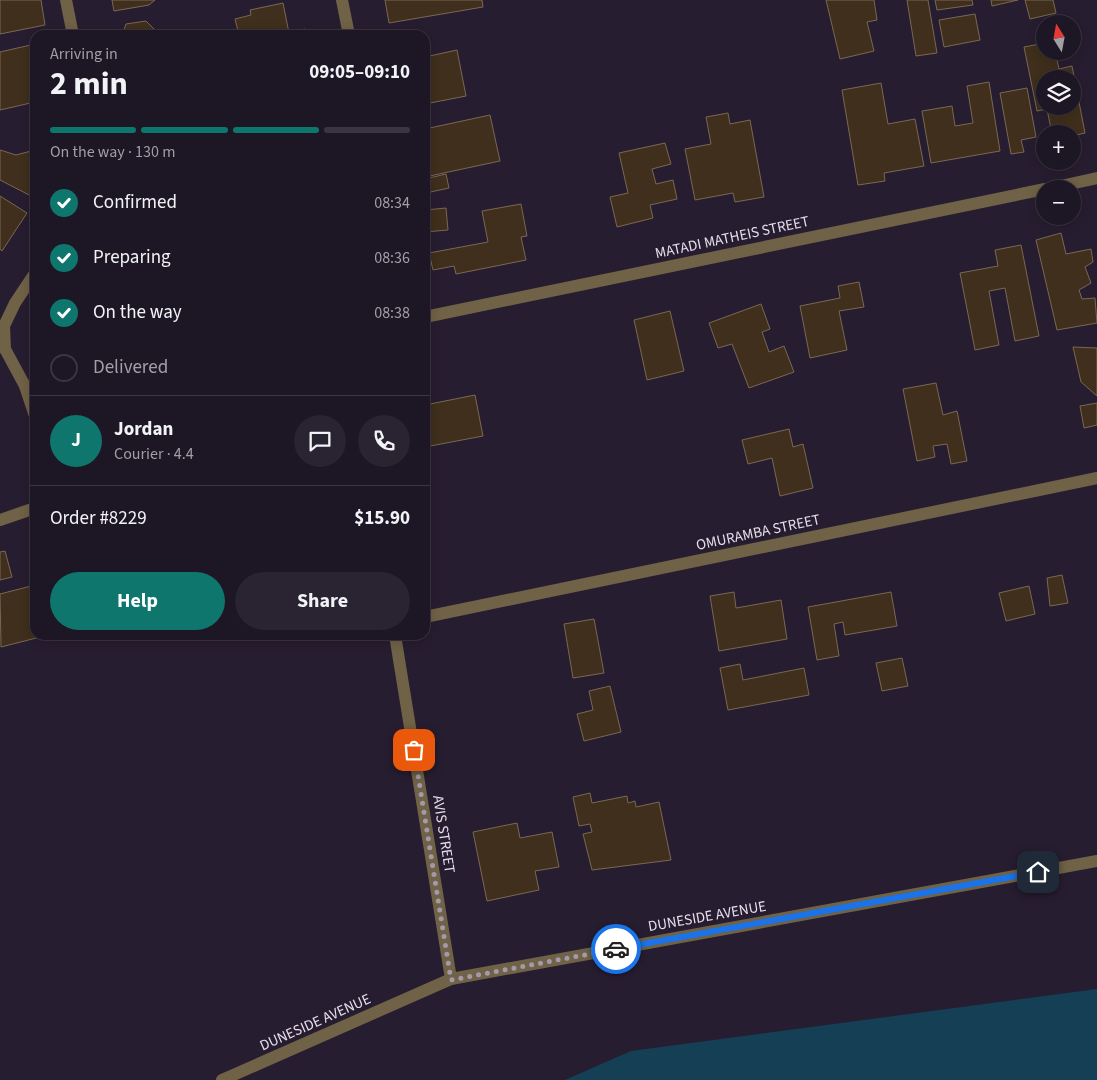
<!DOCTYPE html>
<html lang="en">
<head>
<meta charset="utf-8">
<style>
  body { margin:0; font-family:"Source Sans 3",sans-serif; background:#2a2331; color:#f1f3f6; height:100vh; display:flex; flex-direction:column; font-size:19px; white-space:nowrap }
  * { box-sizing:border-box; margin:0 }
  p { font-size:16px; color:#a09fa6 }
  .icon { flex:none; width:28px; height:28px; fill:none; stroke:currentColor; stroke-width:2; stroke-linecap:round; stroke-linejoin:round }
  .map { position:relative; flex:1; overflow:hidden }
  .panel { position:absolute; left:30px; top:30px; width:400px; height:610px; display:flex; flex-direction:column; background:#1d1624; border-radius:15px; box-shadow:0 2px 12px #0003,0 0 0 1px #3b3541 }
  .panel>* { flex:none }
  .needle { width:32px; rotate:349deg }
  .tools { position:absolute; left:1036px; top:15px; display:grid; gap:10px }
  .tools a { display:grid; place-items:center; width:45px; height:45px; border-radius:50%; background:#1d1624; box-shadow:0 2px 12px #0003,0 0 0 1px #3b3541; font-size:25px }
  .pin { position:absolute; display:grid; place-items:center; width:42px; height:42px; color:#fff; margin:-21px; border-radius:10px; box-shadow:0 2px 8px #0006 }
  .courier { position:absolute; display:grid; place-items:center; width:50px; height:50px; margin:-25px; border:4px solid #1a73e8; border-radius:50%; background:#fff; color:#222; box-shadow:0 1px 6px #0007 }
  .headline em { font-style:normal; font-weight:700 }
  .headline div { display:flex; flex-direction:column-reverse }
  .headline { display:flex; align-items:center; justify-content:space-between; height:85px; padding:0 20px }
  h1 { font-size:32px; font-weight:700; line-height:38px }
  .bar { display:grid; grid-template-columns:repeat(4,1fr); gap:8px 5px; align-content:center; height:60px; padding:0 20px }
  .bar i { height:6px; border-radius:4px; background:#3b3541 }
  .bar .current { background:#0f766e }
  .bar p { grid-column:span 4 }
  .line { display:flex; align-items:center; gap:12px; padding:0 20px; border-top:1px solid #3b3541 }
  .line div { flex:1 }
  .round { display:grid; place-items:center; flex:none; width:52px; height:52px; border-radius:26px; background:#2a2331 }
  ol { padding:0 20px; list-style:none }
  li { display:flex; align-items:center; gap:15px; height:55px }
  li p { margin-inline-start:auto }
  li .icon { padding:5px; border-radius:50%; background:#0f766e; color:#fff; stroke-width:4 }
  li:last-child { color:#a09fa6 }
  li i { width:28px; height:28px; border:2px solid #3b3541; border-radius:50% }
  .cta { display:flex; gap:10px; margin-top:auto; padding:10px 20px }
  .cta a { flex:1; height:58px; border-radius:30px; background:#0f766e; color:#fff; font-size:20px; font-weight:700; line-height:58px; text-align:center }
  .cta a+a { background:#2a2331; color:#f1f3f6 }
  .map>svg:first-child { display:block }
  .water { fill:#143f55 }
  .building { fill:#3f2f1c; stroke:#7a6853; fill-rule:evenodd }
  .lines { fill:none; stroke-linecap:round; stroke-linejoin:round }
  .street { stroke:#706246; stroke-width:12 }
  .done { stroke:#a29aaa; stroke-width:5; stroke-dasharray:0 9 }
  .route { stroke:#1a73e8; stroke-width:6 }
  .labels { text-anchor:middle; stroke-width:4; stroke-linejoin:round; paint-order:stroke }
  .street-label { font-size:15px; fill:#e5deeb; stroke:#271d30 }
</style>
</head>
<body>
<div class="map">
<svg width="1097" height="1080" viewBox="0 0 1097 1080">
  <rect width="100%" height="100%" fill="#271d30"/>
  <path class="water" d="M1097 989V1080H565L631 1051Z"/>
  <path class="building" d="M0 0H41L45 25 0 34Z
    M112 0H155L149 5 114 11Z
    M385 0H482L483 7 389 23Z
    M826 0H874L877 20 867 22 874 51 840 59Z
    M907 0H928L937 53 916 56Z
    M935 0H972L973 5 937 10Z
    M991 0H1018L992 6Z
    M1025 0H1053L1056 13 1030 19Z
    M283 3 289 33 305 29 306 35H239L235 19 251 15 250 10Z
    M975 14 980 40 944 47 939 20Z
    M146 21 160 35H122L126 24Z
    M1045 43V51H1055L1059 69 1072 66 1085 133 1072 136V134H1052L1047 109 1037 111 1024 47ZM1045 79H1072V106H1045Z
    M35 44V102L0 110V52Z
    M457 50 466 96 425 104V57Z
    M989 82 1000 151 931 163 922 111 952 106 955 126 973 123 967 86Z
    M881 83 888 124 915 119 924 166 884 173 885 181 858 185 842 90Z
    M1027 88 1036 137 1021 140 1024 152 1011 154 1000 93Z
    M728 113 730 124 750 120 764 197 735 202 733 193 695 200 685 149 711 144 706 117Z
    M490 115 500 161 425 177V129Z
    M665 143 671 164 652 169 656 184 673 180 677 199 650 205 653 218 617 227 610 197 628 193 619 153Z
    M0 150 16 155 35 150V198L0 180Z
    M446 174 449 188 426 193 425 179Z
    M0 196 27 213 2 251 0 249Z
    M521 204 527 236 521 237 526 260 456 274 454 266 433 270 429 253 488 242 482 211Z
    M446 208 448 230 425 232V210Z
    M1061 233 1066 254 1091 249 1093 262 1085 267 1091 283 1079 290 1082 299 1095 298 1097 323 1057 330 1036 240Z
    M1021 245 1039 336 1015 341 1005 288 989 291 999 345 975 350 960 273 998 266 995 250Z
    M859 282 864 307 839 311 847 350 810 358 800 306 840 298 838 286Z
    M761 304 770 329 762 332 769 352 784 346 794 372 749 388 732 344 718 348 709 323Z
    M670 311 684 371 647 380 634 320Z
    M1073 347 1097 348V396L1081 382Z
    M936 383 943 415 957 411 967 461 951 464 947 444 933 446 935 457 917 461 903 389Z
    M475 395 483 436 425 447V405Z
    M1097 403V425L1084 428 1080 406Z
    M789 429 793 447 803 444 813 488 780 496 772 458 748 464 742 440Z
    M5 551 12 577 0 580V552Z
    M1062 575 1068 603 1050 606 1047 578Z
    M35 585V635H48L1 647 0 594Z
    M1029 586 1035 614 1006 621 999 593Z
    M734 592 736 608 781 600 787 639 719 651 710 596Z
    M891 592 897 626 845 635 843 622 834 624 839 656 817 660 808 607Z
    M594 619 604 673 573 678 564 624Z
    M902 658 908 686 882 691 876 663Z
    M740 664 743 680 804 668 809 695 728 710 720 668Z
    M610 686 621 732 584 741 577 714 593 710 589 691Z
    M590 793 592 803 627 796 628 803 635 801 636 807 659 802 671 860 592 870 583 834 592 832 590 824 579 826 573 797Z
    M517 823 520 838 552 832 559 867 535 871 539 890 487 901 473 832Z"/>
  <g class="lines">
    <path class="street" d="M66 0 73 35
      M342 0 349 35
      M1047 189 1097 178
      M425 317 1045 189
      M0 346 5 349 25 386 35 416
      M5 349 4 326 15 303 35 273
      M0 520 35 508
      M425 617 1097 478
      M395 635 451 979
      M222 1080 451 979 1097 861"/>
  </g>
  <g class="lines">
    <path class="done" d="M414 750 451 980 616 949"/>
    <path class="route" d="M616 949 1038 872"/>
  </g>
  <g class="labels">
    <g class="street-label">
      <text transform="translate(732 237) rotate(-12)" y="5">MATADI MATHEIS STREET</text>
      <text transform="translate(758 532) rotate(-12)" y="5">OMURAMBA STREET</text>
      <text transform="translate(444 834) rotate(81)" y="5">AVIS STREET</text>
      <text transform="translate(707 916) rotate(-10)" y="5">DUNESIDE AVENUE</text>
      <text transform="translate(315 1022) rotate(-24)" y="5">DUNESIDE AVENUE</text>
    </g>
  </g>
</svg>
<div class="tools">
<a><svg class="needle" viewBox="-14 -14 28 28"><path d="M0-13l5 13h-10z" fill="#e53935"/><path d="M0 13l5-13h-10z" fill="#a09fa6"/></svg></a>
<a><svg class="icon" aria-label="layers" viewBox="0 0 24 24"><path d="M12 4l9 5-9 5-9-5zM3 14l9 5 9-5"/></svg></a>
<a>+</a>
<a>−</a>
</div>
<div class="pin" style="left:414px;top:750px;background:#ea580c"><svg class="icon" aria-label="bag" viewBox="0 0 24 24"><path d="M5 8h14l-1 12H6zM9 8a3 3 0 0 1 6 0"/></svg></div>
<div class="pin" style="left:1038px;top:872px;background:#1f2937"><svg class="icon" aria-label="home" viewBox="0 0 24 24"><path d="M3 11l9-7 9 7M6 9v11h12V9"/></svg></div>
<div class="courier" style="left:616px;top:949px"><svg class="icon" aria-label="car" viewBox="0 0 24 24"><path d="M5 17H2v-5l4-1 3-4h7l3 4 3 1v5h-3M9 17h6M6 11h13"/><circle cx="7" cy="17" r="2"/><circle cx="17" cy="17" r="2"/></svg></div>
<section class="panel">
<div class="headline"><div><h1>2 min</h1><p>Arriving in</p></div><em>09:05–09:10</em></div>
<div class="bar"><i class="current"></i><i class="current"></i><i class="current"></i><i></i><p>On the way · 130 m</p></div>
<ol>
<li><svg class="icon" aria-label="check" viewBox="0 0 24 24"><path d="M5 12l5 5 9-10"/></svg>Confirmed<p>08:34</p></li>
<li><svg class="icon" aria-label="check" viewBox="0 0 24 24"><path d="M5 12l5 5 9-10"/></svg>Preparing<p>08:36</p></li>
<li><svg class="icon" aria-label="check" viewBox="0 0 24 24"><path d="M5 12l5 5 9-10"/></svg>On the way<p>08:38</p></li>
<li><i></i>Delivered</li>
</ol>
<div class="line" style="height:90px"><b class="round" style="background:#0f766e;color:#fff">J</b><div><b>Jordan</b><p>Courier · 4.4</p></div><a class="round"><svg class="icon" aria-label="chat" viewBox="0 0 24 24"><path d="M4 5h16v11H9l-5 4z"/></svg></a><a class="round"><svg class="icon" aria-label="phone" viewBox="0 0 24 24"><path d="M5 4h4l2 5-3 2q2 4 5 5l2-3 5 2v4C11 20 4 13 5 4z"/></svg></a></div>
<div class="line" style="height:65px"><div>Order #8229</div><b>$15.90</b></div>
<div class="cta"><a>Help</a><a>Share</a></div>
</section>
</div>
</body>
</html>
